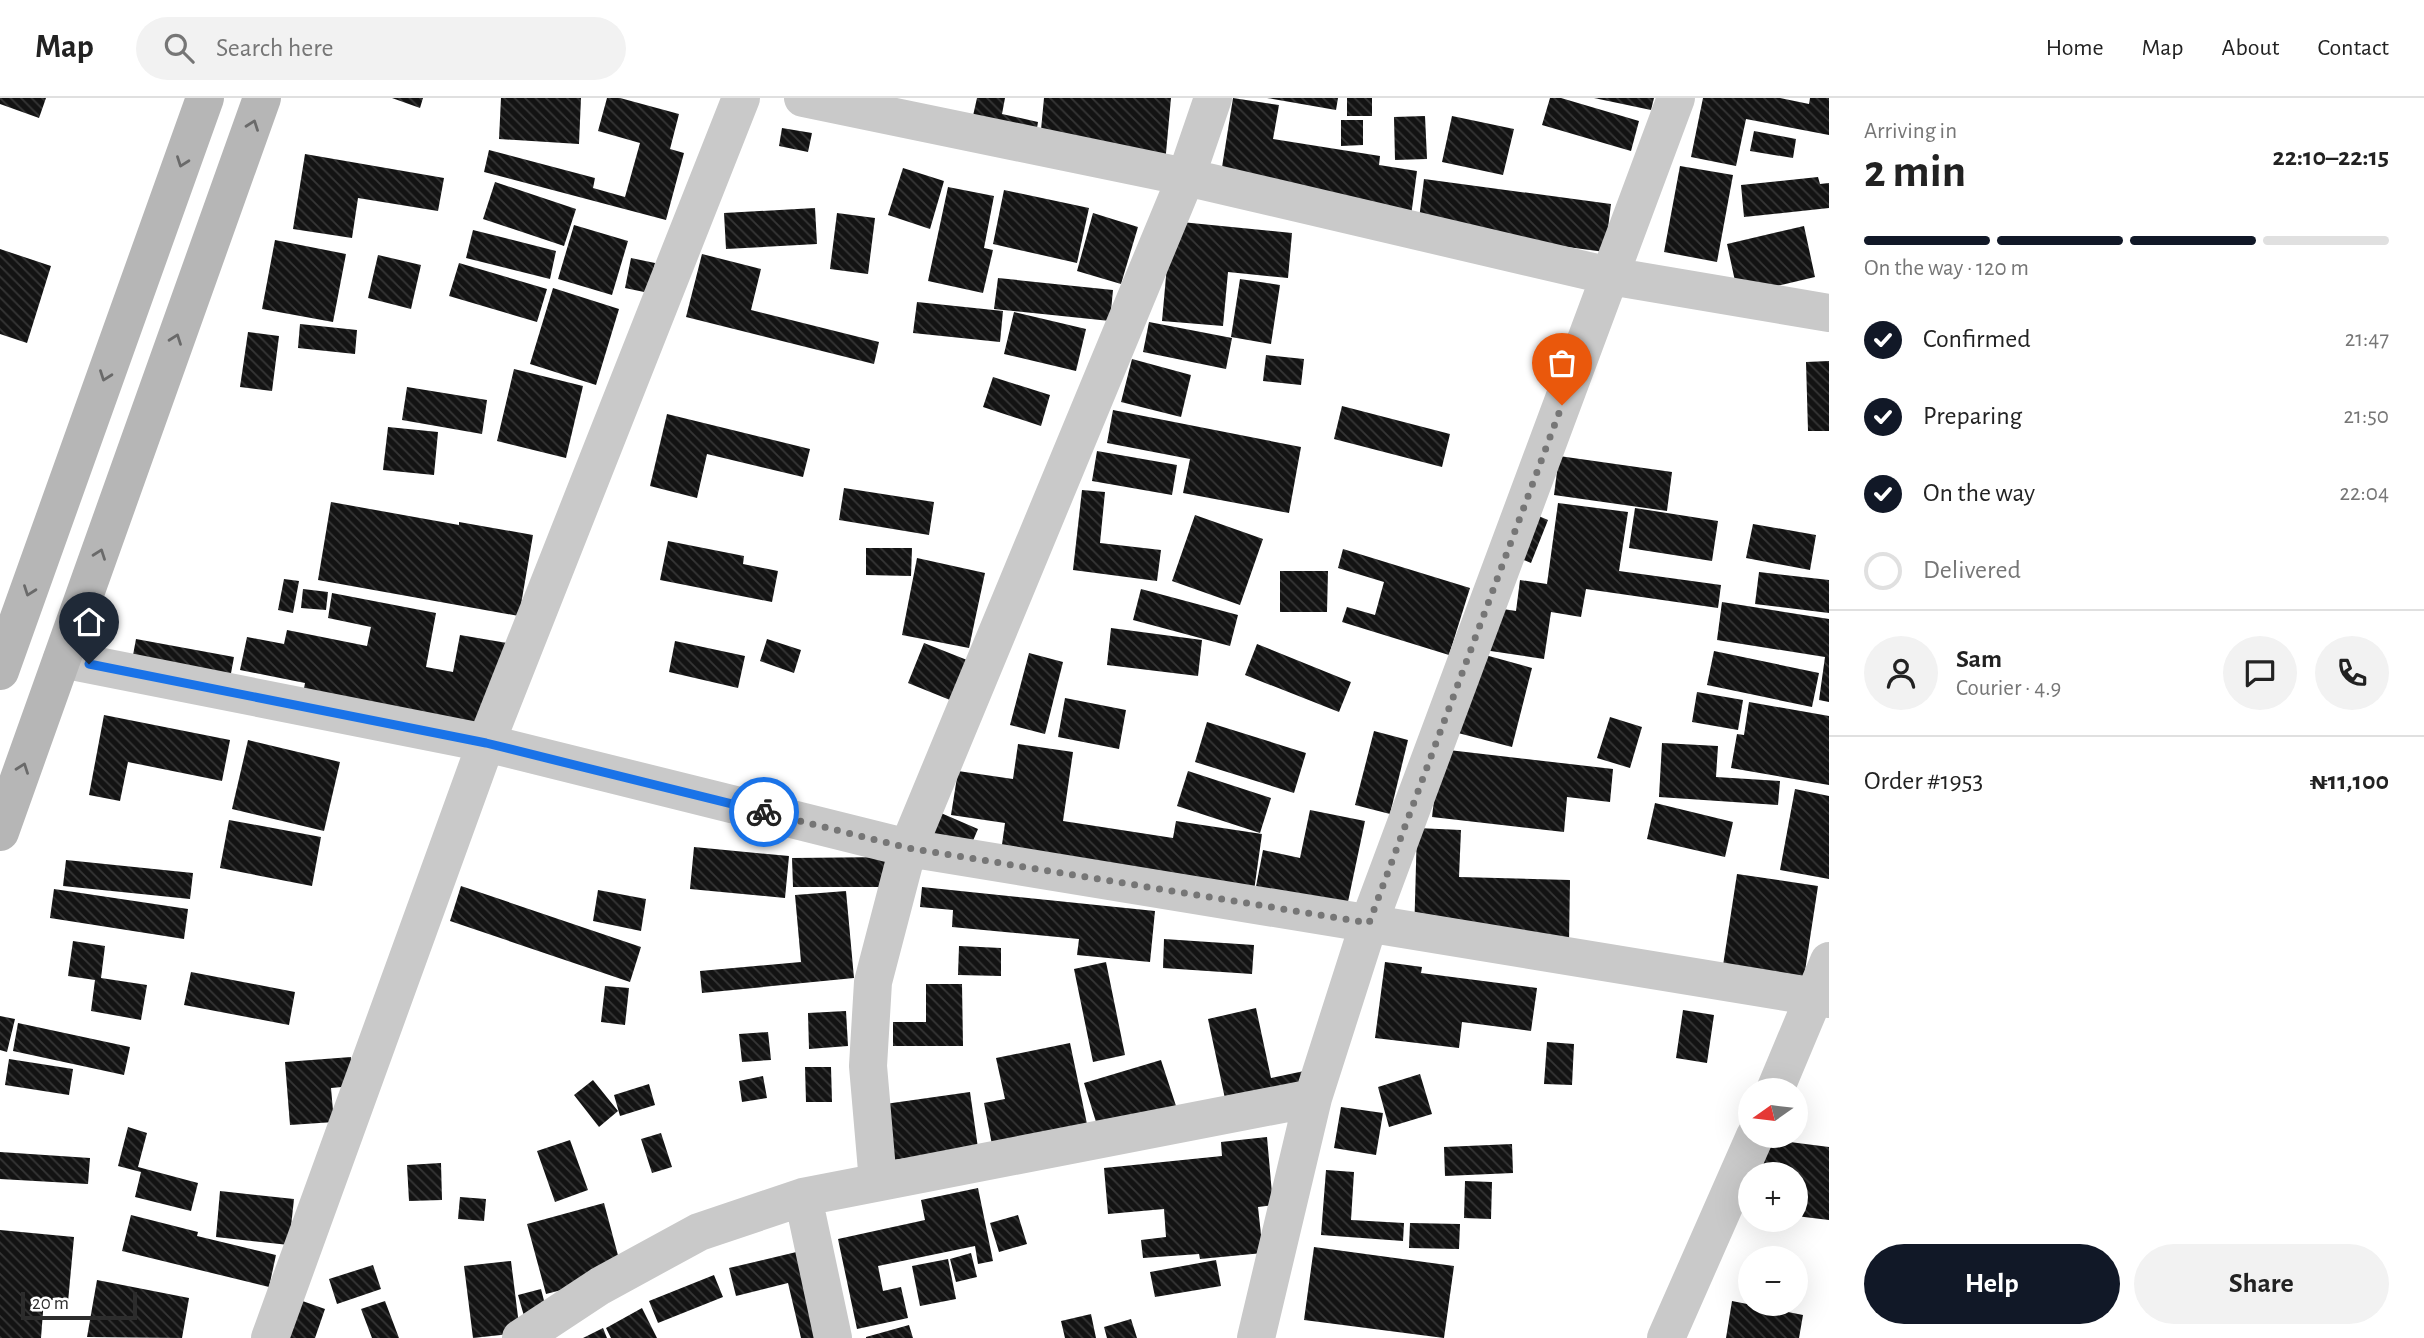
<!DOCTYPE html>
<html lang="en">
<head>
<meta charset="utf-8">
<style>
  body { margin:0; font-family:"Alegreya Sans",sans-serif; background:#f2f2f2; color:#222; height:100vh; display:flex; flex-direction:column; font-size:26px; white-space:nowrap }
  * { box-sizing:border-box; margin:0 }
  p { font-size:23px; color:#767676 }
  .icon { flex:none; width:38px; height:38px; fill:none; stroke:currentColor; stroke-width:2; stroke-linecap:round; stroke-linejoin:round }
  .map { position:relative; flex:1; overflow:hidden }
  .drawer { display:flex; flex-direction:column; background:#fff; width:595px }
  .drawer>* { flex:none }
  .needle { width:46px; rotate:256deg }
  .buttons { position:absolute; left:1738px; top:980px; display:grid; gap:14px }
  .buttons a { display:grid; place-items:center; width:70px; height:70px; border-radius:50%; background:#fff; box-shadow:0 7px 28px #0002; font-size:35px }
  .scale { position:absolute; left:21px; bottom:18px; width:116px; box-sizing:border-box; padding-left:7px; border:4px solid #2c2c2c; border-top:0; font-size:19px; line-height:24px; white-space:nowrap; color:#2c2c2c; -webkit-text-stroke:5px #fff; paint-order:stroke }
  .pin { position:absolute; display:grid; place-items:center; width:60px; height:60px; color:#fff; margin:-72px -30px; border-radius:50% 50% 50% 0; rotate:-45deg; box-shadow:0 0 7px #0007 }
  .pin .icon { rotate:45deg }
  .courier { position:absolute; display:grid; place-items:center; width:70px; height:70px; margin:-35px; border:5px solid #1a73e8; border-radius:50%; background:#fff; color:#222; box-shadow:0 2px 9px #0007 }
  .head em { font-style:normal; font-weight:700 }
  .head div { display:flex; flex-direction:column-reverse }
  .head { display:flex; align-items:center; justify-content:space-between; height:119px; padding:0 35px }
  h1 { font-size:46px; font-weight:700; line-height:52px }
  .bar { display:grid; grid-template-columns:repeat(4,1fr); gap:10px 7px; align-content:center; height:84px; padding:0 35px }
  .bar i { height:9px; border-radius:5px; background:#e0e0e0 }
  .bar .selected { background:#111827 }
  .bar p { grid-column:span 4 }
  .line { display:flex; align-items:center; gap:18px; padding:0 35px; border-top:2px solid #e0e0e0 }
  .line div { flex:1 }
  .round { display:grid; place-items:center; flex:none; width:74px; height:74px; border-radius:37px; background:#f2f2f2 }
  ol { padding:0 35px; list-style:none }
  li { display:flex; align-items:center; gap:21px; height:77px }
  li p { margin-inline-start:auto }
  li .icon { padding:7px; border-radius:50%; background:#111827; color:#fff; stroke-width:4 }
  li:last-child { color:#767676 }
  li i { width:38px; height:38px; border:4px solid #e0e0e0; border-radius:50% }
  .button { display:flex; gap:14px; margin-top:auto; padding:14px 35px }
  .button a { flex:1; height:80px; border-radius:42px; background:#111827; color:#fff; font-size:28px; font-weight:700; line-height:80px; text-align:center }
  .button a+a { background:#f2f2f2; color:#222 }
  header { display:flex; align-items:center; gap:42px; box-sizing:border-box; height:98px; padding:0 35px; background:#fff; border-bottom:2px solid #e0e0e0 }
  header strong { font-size:33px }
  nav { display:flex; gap:38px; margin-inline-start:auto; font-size:24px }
  .search { width:490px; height:63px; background:#f2f2f2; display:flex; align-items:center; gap:18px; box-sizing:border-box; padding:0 24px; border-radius:38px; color:#767676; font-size:26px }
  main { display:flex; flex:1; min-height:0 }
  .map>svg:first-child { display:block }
  .building { fill:url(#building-back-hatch) }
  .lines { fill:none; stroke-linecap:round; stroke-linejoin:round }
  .minor { stroke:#c9c9c9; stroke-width:38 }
  .secondary { stroke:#b6b6b6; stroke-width:38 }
  .oneway { stroke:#6a6a6a }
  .done { stroke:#767676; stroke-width:7; stroke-dasharray:0 12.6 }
  .route { stroke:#1a73e8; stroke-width:9 }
</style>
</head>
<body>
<header>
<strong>Map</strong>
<div class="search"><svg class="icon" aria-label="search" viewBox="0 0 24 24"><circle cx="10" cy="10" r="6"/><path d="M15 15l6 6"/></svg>Search here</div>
<nav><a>Home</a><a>Map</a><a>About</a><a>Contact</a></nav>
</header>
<main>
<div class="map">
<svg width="1829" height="1240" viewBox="0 0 1829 1240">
  <defs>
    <pattern id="building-back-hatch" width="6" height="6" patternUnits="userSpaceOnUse" patternTransform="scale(1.75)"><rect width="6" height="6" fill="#131313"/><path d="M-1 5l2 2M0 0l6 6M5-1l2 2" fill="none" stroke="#363636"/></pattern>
  </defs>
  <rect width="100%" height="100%" fill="#fff"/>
  <path class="building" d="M0 0H46L39 20 0 6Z
    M392 0H423L420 10Z
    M501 0H581L579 46 499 41Z
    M607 0H620L679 16 670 51 684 55 666 122 484 74 489 52 595 80 593 90 625 99 640 45 598 33Z
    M977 0H1005L1002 16 1038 24 1033 54 968 40Z
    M1044 0H1171L1165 66 1039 53Z
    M1233 0 1279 7 1273 41 1380 58 1379 67 1417 73 1411 118 1219 88Z
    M1267 0H1338L1336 12Z
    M1347 0H1372V18H1347Z
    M1550 0H1561L1639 23 1631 53 1542 27Z
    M1594 0H1654L1651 12Z
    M1703 0H1780L1809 6 1810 0H1829V37L1746 21 1736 68 1691 59Z
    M1425 18 1427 61 1395 62 1394 19Z
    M1452 18 1514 31 1503 77 1442 64Z
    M1341 22H1363V47L1341 48Z
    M782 30 812 35 808 54 779 48Z
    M1754 33 1796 41 1793 60 1750 53Z
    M305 56 444 80 438 113 358 100 352 140 293 131Z
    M1680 68 1733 77 1717 164 1664 154Z
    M903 70 944 83 930 131 888 117Z
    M1818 79 1820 86 1829 85V110L1744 119 1741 87Z
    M1424 81 1611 106 1605 154 1418 129Z
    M495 84 576 111 564 148 483 121Z
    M948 89 994 98 984 150 993 152 983 195 928 183Z
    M1004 92 1089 110 1077 165 993 146Z
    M815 110 817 146 726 151 724 115Z
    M837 115 875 120 868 176 830 171Z
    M1093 115 1138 129 1121 186 1077 173Z
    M1171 123 1292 135 1288 180 1228 174 1223 228 1162 223Z
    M574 127 628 143 612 197 558 181Z
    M1804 128 1815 179 1738 197 1727 146Z
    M473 132 556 153 550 181 466 160Z
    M275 142 346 156 333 224 262 211Z
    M0 151 51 168 27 245 0 236Z
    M702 156 761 171 751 212 879 244 874 266 686 219Z
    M378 157 421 167 411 211 368 200Z
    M631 160 655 165 649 195 625 190Z
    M459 165 547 191 537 224 449 198Z
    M998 180 1113 192 1110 223 994 211Z
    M1240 181 1280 187 1271 246 1231 239Z
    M553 190 619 211 596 287 530 266Z
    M917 204 1003 213 1000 244 913 235Z
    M1014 214 1086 231 1076 273 1004 256Z
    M1149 224 1232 240 1226 271 1143 254Z
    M300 226 357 232 355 256 298 250Z
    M248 234 279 238 272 293 240 289Z
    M1266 257 1304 261 1301 287 1263 283Z
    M1132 261 1191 277 1181 319 1121 304Z
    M1829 263V333H1808L1806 264Z
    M514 271 583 288 566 360 497 343Z
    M993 279 1050 297 1041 328 983 309Z
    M407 289 487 302 482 336 402 322Z
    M1342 308 1450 336 1442 369 1334 341Z
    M1113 312 1301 349 1289 415 1183 395 1190 361 1107 345Z
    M667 316 810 351 803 379 707 356 697 400 650 388Z
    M388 329 438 334 434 377 383 372Z
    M1097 353 1177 367 1172 397 1092 383Z
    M1559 358 1672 374 1667 413 1554 397Z
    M844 390 934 404 929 437 839 422Z
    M1082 392 1105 394 1100 445 1161 452 1157 483 1073 472Z
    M331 404 459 427V424L533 437 519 518 318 482Z
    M1558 405 1628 414 1619 473 1721 487 1718 510 1586 491 1581 519 1551 514 1544 561 1484 552 1490 509 1516 513 1520 482 1547 486Z
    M1635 410 1718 423 1712 463 1629 450Z
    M1522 411 1548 422 1531 465 1505 454Z
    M1195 417 1263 441 1240 507 1172 483Z
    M1753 426 1816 437 1810 472 1746 460Z
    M668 443 744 458 743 466 778 473 772 504 660 482Z
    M866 450H912L911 478 866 477Z
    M1343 451 1470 490 1449 557 1342 524 1347 509 1375 517 1384 484 1338 470Z
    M917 460 985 475 969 550 902 537Z
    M1280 473H1328L1327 514H1280Z
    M1759 474 1829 482V515L1755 506Z
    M284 481 299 483 293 515 278 512Z
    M303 491 328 494 326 512 301 510Z
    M1141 491 1238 517 1230 548 1133 522Z
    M332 495 436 515 426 569 453 574 460 537 507 545 488 642 301 606 305 585 240 572 247 539 284 546 287 532 367 548 371 529 328 520Z
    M1722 504 1829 521V604L1819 602 1825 559 1717 542Z
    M1111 530 1202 542 1198 578 1107 567Z
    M136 541 234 559 229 586 131 568Z
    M767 541 801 552 794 575 760 563Z
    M675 543 745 558 738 590 669 574Z
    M924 545 967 562 950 602 908 585Z
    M1257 546 1351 584 1339 614 1245 577Z
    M1714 553 1819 575 1812 609 1707 587Z
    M1029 555 1063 564 1045 636 1010 627Z
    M1478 555 1532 570 1512 649 1458 635Z
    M1697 594 1743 602 1738 632 1692 624Z
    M1065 600 1126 612 1119 651 1058 639Z
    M1749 604 1829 618V687L1731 670 1737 636 1744 637Z
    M104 617 230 642 222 683 128 664 120 703 89 697Z
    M1610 619 1642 629 1630 670 1597 660Z
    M1207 624 1306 655 1294 695 1195 664Z
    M1374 633 1408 642 1390 716 1355 707Z
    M248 642 340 664 324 733 232 711Z
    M1662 645 1718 648 1716 679 1780 683 1778 707 1659 699Z
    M1018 646 1073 654 1063 723 1173 740 1176 723 1262 736 1253 800 1000 761 1005 725 951 717 958 673 1013 681Z
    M1440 651 1613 671 1610 704 1567 699 1564 734 1432 719Z
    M1188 673 1271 700 1260 735 1177 708Z
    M1795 691 1829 698V781L1780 772Z
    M1655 705 1733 724 1725 759 1647 741Z
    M934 712 978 731 969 752 925 733Z
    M1310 712 1365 723 1345 818 1254 799 1263 752 1300 760Z
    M229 722 321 739 312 788 220 770Z
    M1417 730 1461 732 1459 779 1570 782 1569 845 1414 839Z
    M694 749 789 758 785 800 690 791Z
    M890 759V789H793L792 760Z
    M66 762 193 775 190 801 63 788Z
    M1737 776 1818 788 1803 886 1722 874Z
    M461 788 641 849 630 884 450 823Z
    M922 789 1155 813 1150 864 1077 857 1079 841 952 829 953 812 920 809Z
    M54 791 188 811 184 841 50 820Z
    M598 792 646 801 641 833 593 823Z
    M846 793 854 880 702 895 700 873 801 864 795 797Z
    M1164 841 1254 847 1252 876 1163 870Z
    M73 843 105 848 101 880 147 887 141 922 91 913 95 882 68 878Z
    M959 848 1001 850V878L958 877Z
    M1106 864 1125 957 1093 964 1074 871Z
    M1385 864 1422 869 1421 875 1537 890 1531 933 1462 924 1459 950 1375 940Z
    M191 874 295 894 289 927 184 907Z
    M926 886H962L963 948H893V924H926Z
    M605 888 629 890 625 927 601 924Z
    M1256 910 1271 980 1309 972 1313 991 1227 1010 1208 921Z
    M1683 912 1714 917 1707 965 1676 960Z
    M846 913 848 948 809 951 808 915Z
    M0 918 15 921 7 954 0 952Z
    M18 925 130 949 124 977 13 953Z
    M768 934 771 962 742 964 739 936Z
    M1547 944 1574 946 1572 987 1544 986Z
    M1070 945 1087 1026 992 1047 984 1005 1005 1001 996 960Z
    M351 959 353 988 331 990 334 1024 290 1027 285 964Z
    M9 961 73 971 69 997 5 987Z
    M1161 962 1178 1014 1100 1037 1084 985Z
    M805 969H831L832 1004H806Z
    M1420 976 1432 1016 1389 1029 1378 989Z
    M763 978 767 1000 742 1004 739 983Z
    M593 982 618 1013 599 1029 574 997Z
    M649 986 655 1007 620 1018 614 997Z
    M970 994 978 1050 879 1064 871 1008Z
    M1341 1009 1383 1015 1376 1057 1334 1050Z
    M128 1029 147 1035 138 1069 198 1085 191 1113 135 1099 141 1074 118 1068Z
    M661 1035 672 1069 652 1075 641 1041Z
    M1267 1039 1273 1107 1258 1109 1263 1155 1200 1161 1199 1156 1143 1160 1141 1142 1166 1139 1164 1111 1108 1116 1104 1070 1222 1058 1221 1044Z
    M1766 1041 1829 1049V1122L1796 1118V1076H1762Z
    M570 1042 588 1092 555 1104 537 1053Z
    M1512 1046 1513 1075 1445 1078 1444 1049Z
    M0 1054 90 1060 88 1086 0 1081Z
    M441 1065 442 1102 409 1103 407 1067Z
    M1326 1072 1354 1074 1351 1122 1404 1125 1403 1143 1321 1137Z
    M1465 1083 1492 1084 1491 1121 1464 1120Z
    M978 1090 993 1163 978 1166 975 1148 878 1168 883 1193 901 1189 908 1220 857 1231 838 1141 925 1122 921 1102Z
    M220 1093 294 1101 289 1147 216 1139Z
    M460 1099 486 1101 484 1123 458 1121Z
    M604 1105 623 1176 546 1196 527 1126Z
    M131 1117 198 1134 197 1138 276 1157 269 1189 122 1153Z
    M1018 1117 1027 1146 999 1154 990 1125Z
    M1410 1125 1460 1126 1459 1151 1409 1150Z
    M0 1132 74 1139 68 1204 44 1201 41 1240H0Z
    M1314 1149 1454 1168 1444 1240 1304 1222Z
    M809 1151 830 1240H801L788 1185 736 1198 729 1170Z
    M971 1155 977 1179 956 1184 950 1161Z
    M948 1161 956 1201 920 1208 912 1168Z
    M1216 1162 1221 1188 1155 1199 1150 1174Z
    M511 1163 520 1235 473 1240 464 1168Z
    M373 1167 381 1191 337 1206 329 1181Z
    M714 1177 723 1199 658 1225 649 1203Z
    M97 1182 189 1200 182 1240 87 1239Z
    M541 1191 548 1218 526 1225 518 1197Z
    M294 1200 325 1211 315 1240H280Z
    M385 1203 399 1240H372L361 1211Z
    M1732 1203 1803 1217 1799 1240H1726Z
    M642 1210 657 1240H611L606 1230Z
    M1091 1216 1096 1240H1065L1061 1223Z
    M1131 1221 1137 1240H1107L1104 1229Z
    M909 1227 913 1240H866V1239Z
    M603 1230 607 1240H583Z"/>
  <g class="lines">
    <path class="minor" d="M803 0 1186 79 1610 178 1829 215
      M62 561 486 645 908 750 1829 901
      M1775 992 1829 863
      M878 1084 868 968 873 884 908 750 1186 79 1213 0
      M803 1099 833 1240
      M270 1240 486 645 741 0
      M521 1240 600 1188 699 1134 803 1099 1313 1000
      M1256 1240 1313 1000 1369 825 1676 0
      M1666 1240 1755 1038"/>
    <path class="secondary" d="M0 573 205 0
      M0 734 262 0"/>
  </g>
  <defs><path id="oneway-chevron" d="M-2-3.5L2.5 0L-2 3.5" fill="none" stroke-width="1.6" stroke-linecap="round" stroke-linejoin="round" transform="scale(1.75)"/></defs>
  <g class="oneway">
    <use href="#oneway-chevron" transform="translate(253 27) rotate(-70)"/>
    <use href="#oneway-chevron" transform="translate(182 64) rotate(110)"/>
    <use href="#oneway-chevron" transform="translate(176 241) rotate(-70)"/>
    <use href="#oneway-chevron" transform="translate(105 278) rotate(110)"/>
    <use href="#oneway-chevron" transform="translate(100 456) rotate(-70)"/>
    <use href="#oneway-chevron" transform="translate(29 493) rotate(110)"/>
    <use href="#oneway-chevron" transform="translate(23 670) rotate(-70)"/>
  </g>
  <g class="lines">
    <path class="done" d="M764 714 908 750 1369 825 1562 307"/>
    <path class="route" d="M89 566 486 645 764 714"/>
  </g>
</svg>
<div class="buttons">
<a><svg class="needle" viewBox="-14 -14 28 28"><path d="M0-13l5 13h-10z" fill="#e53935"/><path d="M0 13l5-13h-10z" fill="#767676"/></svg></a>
<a>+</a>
<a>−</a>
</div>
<div class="scale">20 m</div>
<div class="pin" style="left:1562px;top:307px;background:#ea580c"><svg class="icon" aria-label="bag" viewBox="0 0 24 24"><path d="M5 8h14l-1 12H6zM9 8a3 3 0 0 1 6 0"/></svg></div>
<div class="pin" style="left:89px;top:566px;background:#1f2937"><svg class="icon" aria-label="home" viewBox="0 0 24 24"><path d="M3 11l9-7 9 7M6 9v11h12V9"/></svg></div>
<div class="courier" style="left:764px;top:714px"><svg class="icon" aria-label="bike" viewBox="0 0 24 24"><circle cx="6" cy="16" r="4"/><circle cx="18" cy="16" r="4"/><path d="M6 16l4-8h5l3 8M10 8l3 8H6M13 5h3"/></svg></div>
</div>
<section class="drawer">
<div class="head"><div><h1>2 min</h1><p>Arriving in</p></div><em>22:10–22:15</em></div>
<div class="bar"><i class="selected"></i><i class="selected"></i><i class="selected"></i><i></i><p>On the way · 120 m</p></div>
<ol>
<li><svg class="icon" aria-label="check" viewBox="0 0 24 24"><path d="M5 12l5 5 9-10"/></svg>Confirmed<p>21:47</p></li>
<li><svg class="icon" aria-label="check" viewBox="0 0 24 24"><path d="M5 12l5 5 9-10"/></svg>Preparing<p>21:50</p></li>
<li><svg class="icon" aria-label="check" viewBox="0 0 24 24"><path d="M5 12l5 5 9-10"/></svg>On the way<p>22:04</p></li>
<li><i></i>Delivered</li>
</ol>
<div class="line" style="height:126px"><a class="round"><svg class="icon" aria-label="person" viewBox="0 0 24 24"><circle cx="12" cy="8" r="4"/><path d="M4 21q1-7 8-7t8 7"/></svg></a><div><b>Sam</b><p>Courier · 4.9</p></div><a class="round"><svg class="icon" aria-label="chat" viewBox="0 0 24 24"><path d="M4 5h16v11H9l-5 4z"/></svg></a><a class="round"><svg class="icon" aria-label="phone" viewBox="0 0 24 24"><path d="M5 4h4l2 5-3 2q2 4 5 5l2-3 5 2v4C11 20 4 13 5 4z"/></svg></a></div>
<div class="line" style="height:91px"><div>Order #1953</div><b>₦11,100</b></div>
<div class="button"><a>Help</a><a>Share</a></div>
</section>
</main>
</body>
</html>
